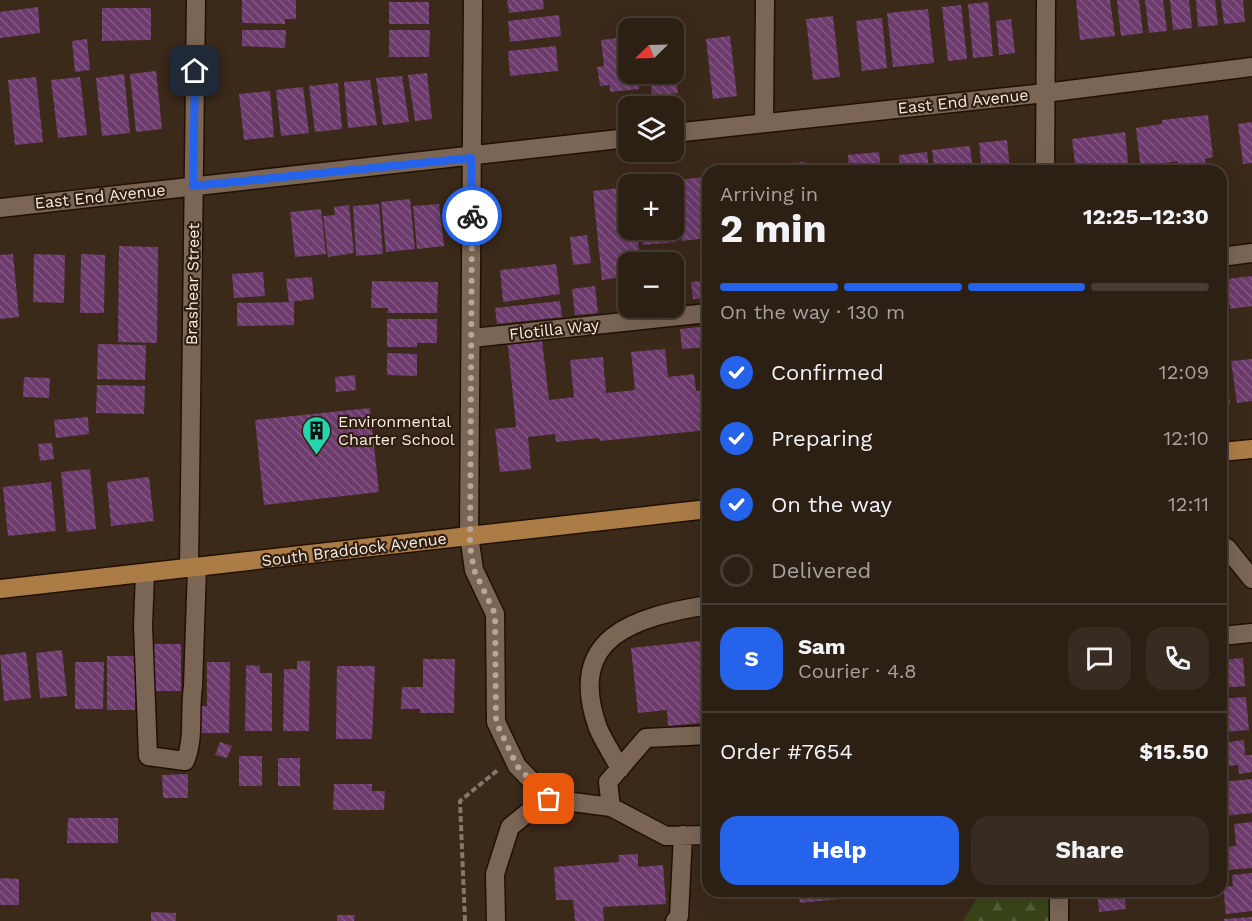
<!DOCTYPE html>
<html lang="en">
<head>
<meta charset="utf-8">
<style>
  body { margin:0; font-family:"Work Sans",sans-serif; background:#382c22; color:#f1f3f6; height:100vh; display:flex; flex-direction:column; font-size:22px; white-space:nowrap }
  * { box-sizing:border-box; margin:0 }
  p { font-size:20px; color:#a6a2a0 }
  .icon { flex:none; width:33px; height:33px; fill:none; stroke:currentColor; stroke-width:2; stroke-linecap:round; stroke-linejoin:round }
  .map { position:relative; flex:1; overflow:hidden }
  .sheet { position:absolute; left:702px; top:165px; width:525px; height:732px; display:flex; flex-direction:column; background:#2c1f14; border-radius:18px; box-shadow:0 6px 24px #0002,0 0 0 2px #483d34 }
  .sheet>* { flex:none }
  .needle { width:39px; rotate:247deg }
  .tools { position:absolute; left:618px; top:18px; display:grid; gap:12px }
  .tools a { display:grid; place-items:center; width:66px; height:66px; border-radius:12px; background:#2c1f14; box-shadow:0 6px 24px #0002,0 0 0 2px #483d34; font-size:30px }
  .pin { position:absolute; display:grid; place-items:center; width:51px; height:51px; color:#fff; margin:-26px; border-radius:12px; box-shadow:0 3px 9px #0006 }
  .courier { position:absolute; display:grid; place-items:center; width:60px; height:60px; margin:-30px; border:4px solid #2563eb; border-radius:50%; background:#fff; color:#222; box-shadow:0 2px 8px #0007 }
  .head em { font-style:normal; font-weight:700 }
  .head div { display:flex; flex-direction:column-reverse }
  .head { display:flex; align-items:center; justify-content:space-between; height:102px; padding:0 18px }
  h1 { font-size:39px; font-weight:700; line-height:45px }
  .bar { display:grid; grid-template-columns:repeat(4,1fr); gap:9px 6px; align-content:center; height:72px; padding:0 18px }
  .bar i { height:8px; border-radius:4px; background:#483d34 }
  .bar .on { background:#2563eb }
  .bar p { grid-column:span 4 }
  .line { display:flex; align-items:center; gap:15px; padding:0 18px; border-top:2px solid #483d34 }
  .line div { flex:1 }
  .round { display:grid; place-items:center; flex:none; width:63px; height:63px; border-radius:18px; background:#382c22 }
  ol { padding:0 18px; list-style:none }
  li { display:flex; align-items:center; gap:18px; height:66px }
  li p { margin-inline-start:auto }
  li .icon { padding:6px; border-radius:50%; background:#2563eb; color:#fff; stroke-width:4 }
  li:last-child { color:#a6a2a0 }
  li i { width:33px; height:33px; border:3px solid #483d34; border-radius:50% }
  .cta { display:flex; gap:12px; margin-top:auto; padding:12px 18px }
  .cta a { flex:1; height:69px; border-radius:18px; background:#2563eb; color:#fff; font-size:24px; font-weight:700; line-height:69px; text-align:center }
  .cta a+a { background:#382c22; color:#f1f3f6 }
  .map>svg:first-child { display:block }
  .forest { fill:url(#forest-firs) }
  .building { fill:url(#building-back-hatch) }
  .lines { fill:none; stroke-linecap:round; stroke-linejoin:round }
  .minor-casing { stroke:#211104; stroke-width:21 }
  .major-casing { stroke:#211104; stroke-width:21 }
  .path { stroke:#87776a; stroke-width:4; stroke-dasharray:6 3; stroke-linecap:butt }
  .minor { stroke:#7b6656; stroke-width:18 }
  .major { stroke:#ac7c46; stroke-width:18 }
  .done { stroke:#b5a79c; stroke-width:6; stroke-dasharray:0 10.8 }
  .route { stroke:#2563eb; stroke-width:8 }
  .labels { text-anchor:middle; stroke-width:4.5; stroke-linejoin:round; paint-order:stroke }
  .street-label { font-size:16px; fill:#f7ebe2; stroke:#301f11 }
  .poi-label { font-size:16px; fill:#f7ebe2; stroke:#301f11; text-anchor:start }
</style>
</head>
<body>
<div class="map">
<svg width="1252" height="921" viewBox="0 0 1252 921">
  <defs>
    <pattern id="forest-firs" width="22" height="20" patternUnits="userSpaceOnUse" patternTransform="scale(1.5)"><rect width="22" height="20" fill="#394518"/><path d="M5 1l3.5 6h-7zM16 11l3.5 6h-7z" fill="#566039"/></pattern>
    <pattern id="building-back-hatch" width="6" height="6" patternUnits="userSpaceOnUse" patternTransform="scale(1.5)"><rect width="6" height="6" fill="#6d3b6d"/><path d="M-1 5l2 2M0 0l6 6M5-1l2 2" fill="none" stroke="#835882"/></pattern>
  </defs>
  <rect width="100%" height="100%" fill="#3b291a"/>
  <path class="forest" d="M981 891H1051V921H963Z"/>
  <path class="building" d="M242 0H296V19H285V24L242 23Z
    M507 0H543L544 9 509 13Z
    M1076 0H1110L1115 36 1080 40Z
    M1117 0H1139L1143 33 1121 36Z
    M1145 0H1163L1167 31 1149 33Z
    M1170 0H1189L1192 28 1173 30Z
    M1196 0H1215L1218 25 1198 27Z
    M1221 0H1243L1245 22 1224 24Z
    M389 2H429V24H389Z
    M988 2 993 56 973 58 968 4Z
    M961 5 967 59 948 61 942 7Z
    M38 7 40 33 0 38V12Z
    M102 8H151V40L102 41Z
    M928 9 934 63 893 67 887 13Z
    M559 15 561 36 510 42 508 21Z
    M833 16 840 77 813 80 806 19Z
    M882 18 887 68 862 71 856 21Z
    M1011 19 1015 53 999 55 996 21Z
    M242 30H286L285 48 242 46Z
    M389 30H430L429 57H389Z
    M730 36 737 96 713 99 706 39Z
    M628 37V74H645L646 81 638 82 639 89 610 92V85L600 86 597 67 604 66 601 40Z
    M87 39 90 70 75 72 72 41Z
    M556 46 558 71 510 76 508 51Z
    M674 66 678 93 652 96 650 74H674Z
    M156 71 162 129 136 132 130 74Z
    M427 73 432 119 415 121 408 75Z
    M124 74 130 133 102 136 96 78Z
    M402 76 409 122 383 125 376 78Z
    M36 77 43 142 15 145 8 80Z
    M80 77 87 135 58 138 51 80Z
    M370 80 377 125 348 128 344 82Z
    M338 83 342 129 315 132 309 86Z
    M303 87 309 133 281 136 276 90Z
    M270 91 274 137 244 140 239 94Z
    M1208 115 1213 157 1205 159 1206 169 1179 171 1178 161 1166 163 1167 167 1141 170 1136 128 1162 124V120Z
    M1252 122V163L1243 164 1238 124Z
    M1125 132 1129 171H1076L1072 139Z
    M1007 140 1010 171H982L979 143Z
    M970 146 973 171H935L932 150Z
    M879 152 881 171H849L848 155Z
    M927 152 929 171H900L899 155Z
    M805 162 806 171H781L780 164Z
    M705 177 708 238 682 241 676 180Z
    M662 178V181H670V184H637L636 181Z
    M628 187V230H637L640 262H628V276L602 280 593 191Z
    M410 199 415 249 386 252 381 202Z
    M379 204 383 254 356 256 353 206Z
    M439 204 444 246 417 249 413 206Z
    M349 205 354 253 328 257 323 216 335 215 334 207Z
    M321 209 326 254 295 257 290 212Z
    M1221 226 1225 245H1221Z
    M641 230H675L676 242 643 245Z
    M587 235 591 263 573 265 570 237Z
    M119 246 158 247 157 343 118 342Z
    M13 254 19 317 0 319V255Z
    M34 254 65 255 64 303 33 302Z
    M81 254 105 255 104 313H80Z
    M556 264 560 294 503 302 500 270Z
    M263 272 265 296 234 298 232 274Z
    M1252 276V306L1230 309 1227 279Z
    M312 277 314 299 289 302 286 279Z
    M708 280V298L693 299 691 282Z
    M372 281 438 282 437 313H387L388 308H371Z
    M595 286 598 313 575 315 572 289Z
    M1221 293H1226L1229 317 1221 318Z
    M560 301 562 317 497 324 495 308Z
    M294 302V325L237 326V303Z
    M387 319H437V343H417V347H387Z
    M708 326V347L682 349 680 329Z
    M542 341 549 400 574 397 570 360 603 357 606 393 635 390 631 352 665 349 668 377 694 374 696 391 708 390V430L600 441 599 438 556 442 555 434 528 437 531 469 500 472 495 429 516 427 508 345Z
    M98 344 146 345 145 380 97 379Z
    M387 353 417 354V376L387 375Z
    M1252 359V401L1237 403 1231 361Z
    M1225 362 1230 404 1221 405V363Z
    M355 375 356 390 336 392 335 377Z
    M24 377 50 378 49 398 23 397Z
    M97 385 145 386 144 414 96 413Z
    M370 408 379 492 264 505 255 420Z
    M88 417 89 434 56 438 54 420Z
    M52 443 54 459 40 461 38 444Z
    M90 469 96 529 67 532 61 472Z
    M149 477 154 521 111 526 107 482Z
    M51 482 56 531 8 536 3 487Z
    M1221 571 1229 576 1221 589Z
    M708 640V722L668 726 667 710 638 713 631 648Z
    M153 644H181V691H153Z
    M62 650 67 696 40 698 36 653Z
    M26 652 31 698 4 701 0 655Z
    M107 656H136L135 710H107Z
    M1243 658 1245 686 1221 688V660Z
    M423 659H455L454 713H420V709H401L402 687H423Z
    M297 661H310L309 731H283L284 669H297Z
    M75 662H104L103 709H75Z
    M207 662H230L229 733H191V706H207Z
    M246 665 260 666V673H272V731H245Z
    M337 666H375L372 739H336Z
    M1246 697 1249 730 1224 732 1221 699Z
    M1244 740 1245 755H1252V772L1239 774 1238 765 1221 767V743Z
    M220 742 232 746 227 758 215 755Z
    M239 756H262V786H239Z
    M278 758H300V786H278Z
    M188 774V798H163L162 775Z
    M1252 779V813L1222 816 1221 782Z
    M334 784H372V791H385L384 810H333Z
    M68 818H118V843H67Z
    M1252 822V868L1227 870 1225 847 1236 846 1234 824Z
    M638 854V867L663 865 666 904 603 907 604 921H575L573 900H556L554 867 619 862 618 855Z
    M1252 873V911L1226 914 1223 887 1233 886 1232 875Z
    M0 878 19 879V905H0Z
    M798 891H897V893L800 903Z
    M1097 891H1133L1134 898 1125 899 1126 909 1099 912Z
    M151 912 176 913V921H151Z
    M337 915H355L354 921H337Z
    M1252 917V921H1224V919Z"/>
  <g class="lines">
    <defs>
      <path id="minor" d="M473 0 469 535 474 570 495 614 496 722 517 766 549 799 611 807 666 836 708 835
        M764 122 765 0
        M674 133 1045 93 1252 67
        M1045 171 1046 0
        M0 208 628 138
        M1221 257 1252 253
        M472 338 708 313
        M1221 545 1227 548 1252 579
        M189 568 196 0
        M145 573 143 626 148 756 185 761C195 738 189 711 193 687L197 567
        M1221 636 1252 633
        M620 769C613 755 604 742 598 728 565 636 635 617 708 605
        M611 807 608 782 646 738 708 735
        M1059 891V921
        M496 921 495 874 510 827 547 797
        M675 921 679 916 683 835"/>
      <path id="major" d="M1221 452 1252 449
        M0 589 708 509"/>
    </defs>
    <use href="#minor" class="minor-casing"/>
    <use href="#major" class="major-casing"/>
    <path class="path" d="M465 921 460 801 499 769"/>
    <use href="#minor" class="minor"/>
    <use href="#major" class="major"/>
  </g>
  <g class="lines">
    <path class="done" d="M472 216 470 546 474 570 495 614 496 722 517 766 549 799"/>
    <path class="route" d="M195 71 193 186 471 158 472 216"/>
  </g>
  <defs>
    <symbol id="building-pin" viewBox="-11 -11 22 30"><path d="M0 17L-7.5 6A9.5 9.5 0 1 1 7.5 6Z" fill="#25d5ae" stroke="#301f11"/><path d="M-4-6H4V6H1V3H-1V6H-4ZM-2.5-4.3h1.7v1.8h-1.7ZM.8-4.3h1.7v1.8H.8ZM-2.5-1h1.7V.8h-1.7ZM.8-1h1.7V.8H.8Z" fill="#111"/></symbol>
  </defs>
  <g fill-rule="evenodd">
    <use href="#building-pin" x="300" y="414" width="33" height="45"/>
  </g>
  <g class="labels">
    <g class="street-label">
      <text transform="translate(963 101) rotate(-6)" y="6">East End Avenue</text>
      <text transform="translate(100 196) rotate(-6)" y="6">East End Avenue</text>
      <text transform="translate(192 284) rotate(-89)" y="6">Brashear Street</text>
      <text transform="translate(554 329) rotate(-6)" y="6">Flotilla Way</text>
      <text transform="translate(354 549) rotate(-7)" y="6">South Braddock Avenue</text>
    </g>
    <g class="poi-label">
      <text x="338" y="427">Environmental<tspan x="338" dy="18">Charter School</tspan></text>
    </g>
  </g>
</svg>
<div class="tools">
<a><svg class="needle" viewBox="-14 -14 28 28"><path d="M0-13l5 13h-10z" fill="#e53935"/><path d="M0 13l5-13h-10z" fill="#a6a2a0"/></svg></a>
<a><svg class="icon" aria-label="layers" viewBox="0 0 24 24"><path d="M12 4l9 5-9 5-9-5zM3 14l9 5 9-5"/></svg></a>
<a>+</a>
<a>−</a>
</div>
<div class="pin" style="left:549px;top:799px;background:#ea580c"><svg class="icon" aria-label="bag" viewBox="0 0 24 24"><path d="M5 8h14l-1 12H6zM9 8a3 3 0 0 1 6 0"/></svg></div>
<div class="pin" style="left:195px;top:71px;background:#1f2937"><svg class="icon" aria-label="home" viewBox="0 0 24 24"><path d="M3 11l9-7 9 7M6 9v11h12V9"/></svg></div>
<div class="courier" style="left:472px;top:216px"><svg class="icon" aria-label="bike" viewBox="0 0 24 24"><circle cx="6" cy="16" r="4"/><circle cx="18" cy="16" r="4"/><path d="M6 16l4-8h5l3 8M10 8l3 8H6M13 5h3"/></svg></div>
<section class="sheet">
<div class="head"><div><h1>2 min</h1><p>Arriving in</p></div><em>12:25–12:30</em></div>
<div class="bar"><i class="on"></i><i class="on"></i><i class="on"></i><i></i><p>On the way · 130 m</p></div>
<ol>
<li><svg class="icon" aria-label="check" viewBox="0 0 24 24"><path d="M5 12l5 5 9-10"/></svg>Confirmed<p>12:09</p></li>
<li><svg class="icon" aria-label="check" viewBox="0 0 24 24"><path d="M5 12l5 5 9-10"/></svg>Preparing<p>12:10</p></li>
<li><svg class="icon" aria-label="check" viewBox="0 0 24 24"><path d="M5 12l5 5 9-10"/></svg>On the way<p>12:11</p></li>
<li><i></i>Delivered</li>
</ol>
<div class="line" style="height:108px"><b class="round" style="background:#2563eb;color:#fff">S</b><div><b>Sam</b><p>Courier · 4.8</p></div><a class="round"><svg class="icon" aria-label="chat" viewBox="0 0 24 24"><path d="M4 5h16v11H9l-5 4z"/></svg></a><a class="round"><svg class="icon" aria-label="phone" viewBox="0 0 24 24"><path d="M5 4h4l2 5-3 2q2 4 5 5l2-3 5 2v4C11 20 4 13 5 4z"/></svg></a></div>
<div class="line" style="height:78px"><div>Order #7654</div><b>$15.50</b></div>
<div class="cta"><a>Help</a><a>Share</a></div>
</section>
</div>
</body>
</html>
